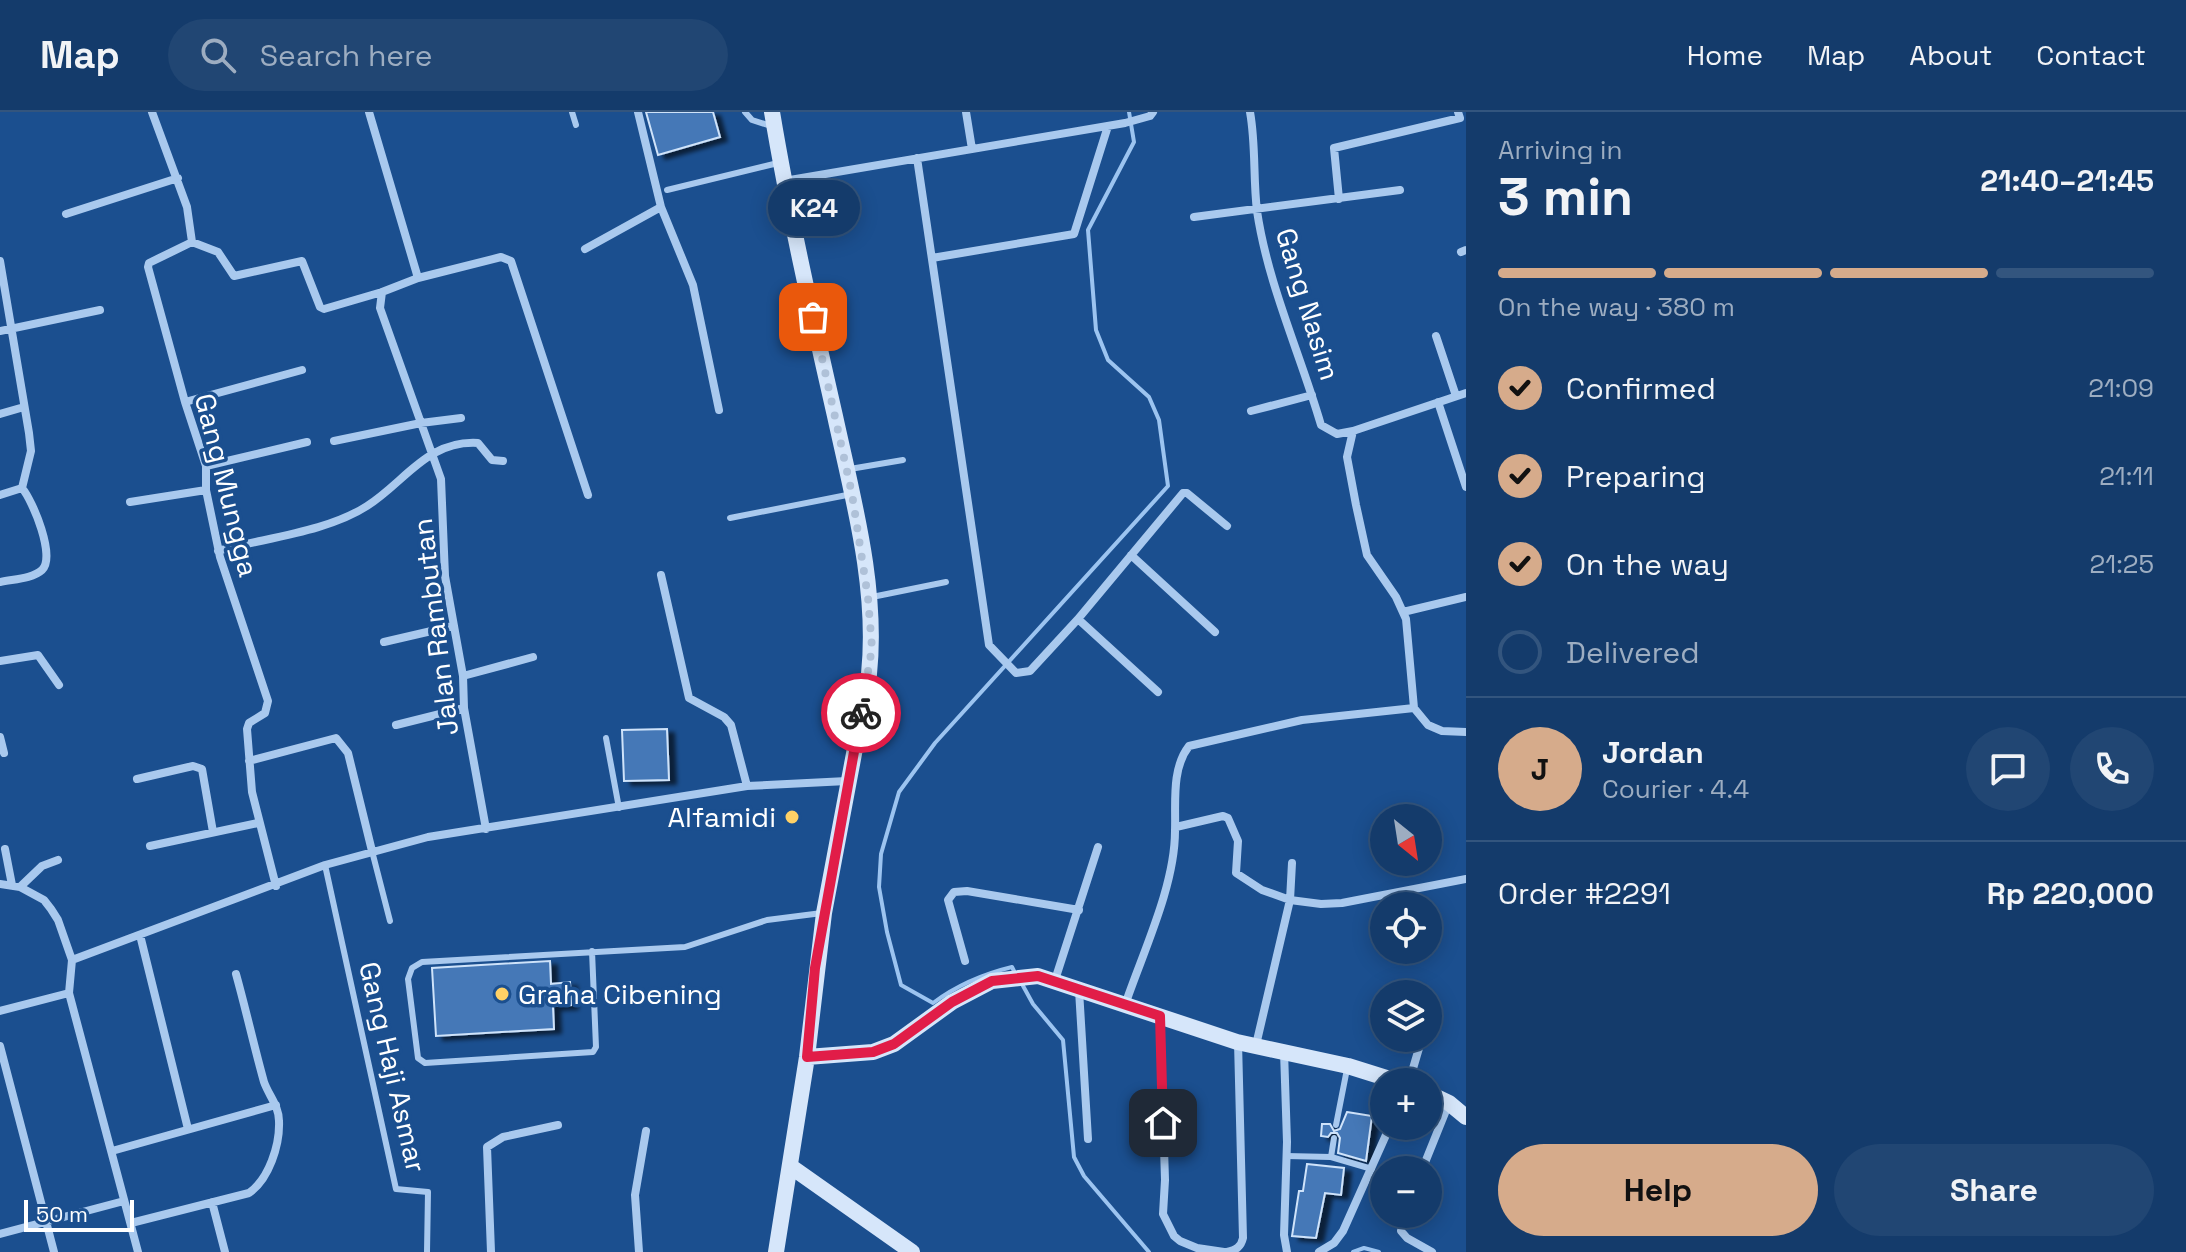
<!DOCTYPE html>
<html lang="en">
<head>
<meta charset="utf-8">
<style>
  body { margin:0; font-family:"Space Grotesk",sans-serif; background:#214673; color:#f1f3f6; height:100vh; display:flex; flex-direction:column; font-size:30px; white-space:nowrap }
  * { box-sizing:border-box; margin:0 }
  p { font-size:26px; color:#9dadc1 }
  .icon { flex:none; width:44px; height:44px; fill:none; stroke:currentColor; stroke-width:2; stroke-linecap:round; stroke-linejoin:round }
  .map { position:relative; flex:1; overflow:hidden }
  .sheet { display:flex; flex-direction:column; background:#143b6b; width:720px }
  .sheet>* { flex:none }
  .needle { width:52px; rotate:150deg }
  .controls { position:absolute; left:1370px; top:692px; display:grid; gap:16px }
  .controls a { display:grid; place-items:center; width:72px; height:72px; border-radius:50%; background:#143b6b; box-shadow:0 4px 20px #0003,0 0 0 2px #33557e; font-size:40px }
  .scale { position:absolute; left:24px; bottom:20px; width:110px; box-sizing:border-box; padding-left:8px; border:4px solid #fff; border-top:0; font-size:22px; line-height:28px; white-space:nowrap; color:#fff; -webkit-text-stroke:6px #1b4f8f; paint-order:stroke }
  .pin { position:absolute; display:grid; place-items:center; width:68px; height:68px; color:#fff; margin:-34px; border-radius:16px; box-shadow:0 4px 12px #0006 }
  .courier { position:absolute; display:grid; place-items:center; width:80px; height:80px; margin:-40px; border:6px solid #e11d48; border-radius:50%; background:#fff; color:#222; box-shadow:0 2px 10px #0007 }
  .bubble { position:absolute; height:56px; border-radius:28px; background:#143b6b; box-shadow:0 4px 20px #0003,0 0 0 2px #33557e; font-size:26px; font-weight:600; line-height:56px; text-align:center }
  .overview em { font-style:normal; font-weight:600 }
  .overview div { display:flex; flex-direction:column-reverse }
  .overview { display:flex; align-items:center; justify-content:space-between; height:136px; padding:0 32px }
  h1 { font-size:52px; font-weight:600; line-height:60px }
  .bar { display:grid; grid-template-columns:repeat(4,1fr); gap:12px 8px; align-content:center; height:96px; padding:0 32px }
  .bar i { height:10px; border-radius:6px; background:#33557e }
  .bar .current { background:#d6ab8b }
  .bar p { grid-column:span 4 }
  .line { display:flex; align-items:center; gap:20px; padding:0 32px; border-top:2px solid #33557e }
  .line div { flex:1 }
  .round { display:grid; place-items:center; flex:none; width:84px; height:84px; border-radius:42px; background:#214673 }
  ol { padding:0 32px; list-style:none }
  li { display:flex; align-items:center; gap:24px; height:88px }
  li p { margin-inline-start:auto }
  li .icon { padding:8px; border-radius:50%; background:#d6ab8b; color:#111; stroke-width:4 }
  li:last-child { color:#9dadc1 }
  li i { width:44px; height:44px; border:4px solid #33557e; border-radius:50% }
  .cta { display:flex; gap:16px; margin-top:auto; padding:16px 32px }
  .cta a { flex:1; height:92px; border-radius:48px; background:#d6ab8b; color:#111; font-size:32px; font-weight:600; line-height:92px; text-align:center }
  .cta a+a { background:#214673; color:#f1f3f6 }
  header { display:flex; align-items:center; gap:48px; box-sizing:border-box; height:112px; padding:0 40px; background:#143b6b; border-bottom:2px solid #33557e }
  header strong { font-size:38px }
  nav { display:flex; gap:44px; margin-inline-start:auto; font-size:28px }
  .search { width:560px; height:72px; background:#214673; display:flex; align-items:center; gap:20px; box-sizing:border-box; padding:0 28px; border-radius:44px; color:#9dadc1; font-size:30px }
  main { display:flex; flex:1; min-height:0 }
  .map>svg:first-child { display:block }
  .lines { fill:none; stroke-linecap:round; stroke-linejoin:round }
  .stream { stroke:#9cc4f0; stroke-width:4 }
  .building { fill:#4478b7; stroke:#cfe3fa; stroke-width:2; filter:url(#shadow) }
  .lane { stroke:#a9c9ee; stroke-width:6 }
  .street { stroke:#a9c9ee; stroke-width:8 }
  .secondary { stroke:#d6e6fa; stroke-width:16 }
  .done { stroke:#afc1d8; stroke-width:8; stroke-dasharray:0 14.4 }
  .route { stroke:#e11d48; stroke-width:10 }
  .poi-dot { fill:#ffd166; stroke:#1b4f8f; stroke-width:3 }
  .labels { text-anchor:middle; stroke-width:7; stroke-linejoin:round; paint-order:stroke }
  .street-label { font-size:28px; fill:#fff; stroke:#1b4f8f }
  .poi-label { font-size:28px; fill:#fff; stroke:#1b4f8f; text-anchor:end }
</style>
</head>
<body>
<header>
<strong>Map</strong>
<div class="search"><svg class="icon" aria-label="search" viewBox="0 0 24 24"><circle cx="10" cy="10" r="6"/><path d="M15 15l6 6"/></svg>Search here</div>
<nav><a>Home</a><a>Map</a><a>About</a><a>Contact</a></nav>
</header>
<main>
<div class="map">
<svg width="1466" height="1140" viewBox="0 0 1466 1140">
  <defs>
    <filter id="shadow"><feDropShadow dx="7" dy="4" stdDeviation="2" flood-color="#0009"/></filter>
  </defs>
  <rect width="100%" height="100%" fill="#1b4f8f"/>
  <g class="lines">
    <path class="stream" d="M1015 861 1012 855C983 862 956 874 933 891L901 873 887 820 879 775 881 742 899 680 935 631 1168 374 1159 308 1149 285 1108 248 1096 218 1088 118 1134 30 1129 0
      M1022 872 1033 892 1063 928 1074 1045 1084 1064 1149 1140
      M1353 1140 1364 1136 1379 1140"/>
  </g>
  <path class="building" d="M646 0H713L720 25 658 43Z
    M667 617 669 668 624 669 622 618Z
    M550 849 551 872 570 870 571 893 553 894 554 917 436 924 432 856Z
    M1347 1000 1372 1004 1366 1049 1338 1041 1340 1026 1337 1021H1331L1328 1025 1321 1024 1322 1012H1330L1334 1019 1340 1017Z
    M1307 1052 1344 1056 1341 1083 1325 1081 1316 1126 1292 1124 1299 1079H1303Z"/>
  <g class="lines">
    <path class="lane" d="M572 0 576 13
      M745 0 752 8 771 14
      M667 78 778 51
      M850 357 903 348
      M730 406 852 382
      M872 485 946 470
      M606 626 619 696
      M372 739 390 809
      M325 753 396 1077 428 1080 427 1140
      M592 839 596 935 593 940 425 951 418 946 408 867 412 856 422 850 685 835 767 808 822 801
      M1336 1013 1347 957
      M1334 1026 1331 1045 1372 1057
      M1286 1044 1331 1045"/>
    <path class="street" d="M152 0 187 95 192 130
      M638 0 661 95 693 173 719 298
      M966 0 972 37
      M1250 0C1256 33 1253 66 1257 99 1268 173 1300 241 1321 313L1337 322 1353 319
      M917 46 989 533 1016 561 1030 559 1078 507 1183 381H1187L1227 414
      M784 69 1125 11 1150 4 1153 0
      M1339 87 1334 36 1460 6 1458 0
      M66 102 178 66
      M1194 105 1400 78
      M192 130 149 151 148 155 185 290 206 354V378L220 445 268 589 265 601 249 611 247 617 252 680 276 774
      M192 130 218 140 234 164 302 149 320 195 324 197 382 180 418 166 369 0
      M585 137 661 95
      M1461 140 1466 138
      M932 146 1074 122 1108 14
      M0 149 29 321 31 339 22 376C33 389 56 445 42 458 32 467 13 467 0 470
      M418 166 501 145 511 149 588 383
      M382 180 380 196 441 367 445 464 463 564 464 596 486 717
      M0 219 100 198
      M1436 224 1456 284
      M1466 281 1353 319 1347 345 1356 393 1367 443 1396 485 1406 507 1414 596 1428 613 1442 619 1466 620
      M185 290 302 258
      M1438 290 1466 375
      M1251 299 1312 283
      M0 302 24 295
      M334 329 421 311 461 306
      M206 354 307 330
      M0 383 22 376
      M130 390 206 378
      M218 439C264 426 327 420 367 394 405 370 427 328 478 331L492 348 503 349
      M1131 443 1215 520
      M661 463 689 586 724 605 731 613 747 674
      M1403 500 1466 485
      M1078 507 1158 580
      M384 530 453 514
      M0 549 38 543 59 573
      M463 564 533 545
      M396 613 464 596
      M0 625 4 641
      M249 649 336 626 348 641 372 739
      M137 667 193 654 202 657 213 720
      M1176 715 1223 704 1228 706 1238 729 1236 761 1262 778 1290 788 1321 792 1342 791 1466 767
      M150 734 258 711
      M5 737 12 773
      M0 772 20 775 44 788 51 797 58 808 72 848 69 881 138 1140
      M20 775 42 754 58 748
      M140 823 188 1017
      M72 848 325 753 428 725 747 674 847 669
      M965 849 948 788 954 780 967 779 1079 798
      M1055 868 1098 735
      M1079 878 1088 1027
      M1125 893C1143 840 1175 774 1175 719 1176 692 1171 657 1189 634L1302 608 1414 596
      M0 899 69 881
      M1160 905 1165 1068 1163 1102 1174 1124 1180 1129 1197 1136 1224 1140
      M1256 933 1290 788 1292 751
      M0 934 54 1140
      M1284 939 1287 1030 1284 1123 1287 1140
      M1409 970 1422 926
      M112 1039 276 993
      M1422 1058 1449 991
      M212 1090 225 1140
      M1405 1102 1401 1119 1407 1126 1432 1140
      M131 1111 249 1081C269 1067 280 1033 279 1009 279 994 269 984 264 970 254 934 246 898 236 862
      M0 1122 124 1089
      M491 1140 487 1035 503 1025 558 1013
      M639 1140 635 1083 646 1019
      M1227 1140C1236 1138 1241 1135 1243 1126L1238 930
      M1319 1140 1334 1131 1343 1119 1390 1014"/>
    <path class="secondary" d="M772 0C789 102 812 203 835 304 853 387 878 476 869 562L824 801 807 945 776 1140
      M807 945 873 940 894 932 952 890 992 869 1038 864 1237 930 1348 954 1399 970
      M1428 981 1449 991 1466 1005
      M790 1054 912 1140"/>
  </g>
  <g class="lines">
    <path class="done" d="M813 205 852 382 868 486 872 536 861 601"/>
    <path class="route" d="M861 601 815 856 807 945 873 940 894 932 952 890 992 869 1038 864 1160 904 1163 1011"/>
  </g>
  <g class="poi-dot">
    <circle cx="792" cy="705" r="8"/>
    <circle cx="502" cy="882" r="8"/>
  </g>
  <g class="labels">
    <g class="street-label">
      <text transform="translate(1308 192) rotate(73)" y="10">Gang Nasim</text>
      <text transform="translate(227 373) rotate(76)" y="10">Gang Mungga</text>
      <text transform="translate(435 515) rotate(-97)" y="10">Jalan Rambutan</text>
      <text transform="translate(393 955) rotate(77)" y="10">Gang Haji Asmar</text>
    </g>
    <g class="poi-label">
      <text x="776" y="715">Alfamidi</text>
      <text x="518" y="892" text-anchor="start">Graha Cibening</text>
    </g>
  </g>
</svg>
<div class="controls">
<a><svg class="needle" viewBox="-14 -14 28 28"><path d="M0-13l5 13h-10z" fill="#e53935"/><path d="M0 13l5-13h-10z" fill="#9dadc1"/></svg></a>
<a><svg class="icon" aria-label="locate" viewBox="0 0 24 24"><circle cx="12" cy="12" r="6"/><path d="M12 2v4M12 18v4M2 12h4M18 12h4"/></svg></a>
<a><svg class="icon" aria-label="layers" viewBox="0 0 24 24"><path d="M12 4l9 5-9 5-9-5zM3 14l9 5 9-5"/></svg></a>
<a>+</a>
<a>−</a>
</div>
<div class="scale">50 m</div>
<div class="pin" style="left:813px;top:205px;background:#ea580c"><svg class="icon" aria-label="bag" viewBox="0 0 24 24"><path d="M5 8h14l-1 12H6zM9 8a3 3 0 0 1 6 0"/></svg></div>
<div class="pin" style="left:1163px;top:1011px;background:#1f2937"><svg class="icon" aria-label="home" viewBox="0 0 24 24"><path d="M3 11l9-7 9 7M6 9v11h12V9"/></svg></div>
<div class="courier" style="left:861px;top:601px"><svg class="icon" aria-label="bike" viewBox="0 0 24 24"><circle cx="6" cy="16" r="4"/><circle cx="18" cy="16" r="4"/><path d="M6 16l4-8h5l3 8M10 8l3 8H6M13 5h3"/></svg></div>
<div class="bubble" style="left:768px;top:68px;width:92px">K24</div>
</div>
<section class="sheet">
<div class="overview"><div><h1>3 min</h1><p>Arriving in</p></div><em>21:40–21:45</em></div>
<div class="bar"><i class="current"></i><i class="current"></i><i class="current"></i><i></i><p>On the way · 380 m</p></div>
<ol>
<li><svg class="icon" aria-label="check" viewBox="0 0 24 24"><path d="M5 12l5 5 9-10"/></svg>Confirmed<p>21:09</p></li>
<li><svg class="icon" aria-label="check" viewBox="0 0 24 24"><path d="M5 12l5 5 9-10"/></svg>Preparing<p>21:11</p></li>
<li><svg class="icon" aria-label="check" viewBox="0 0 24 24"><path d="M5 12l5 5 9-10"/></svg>On the way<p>21:25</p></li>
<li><i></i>Delivered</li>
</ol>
<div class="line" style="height:144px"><b class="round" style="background:#d6ab8b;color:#111">J</b><div><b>Jordan</b><p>Courier · 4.4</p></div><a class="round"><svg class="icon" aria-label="chat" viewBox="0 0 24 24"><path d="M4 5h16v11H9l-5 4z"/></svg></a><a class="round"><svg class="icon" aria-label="phone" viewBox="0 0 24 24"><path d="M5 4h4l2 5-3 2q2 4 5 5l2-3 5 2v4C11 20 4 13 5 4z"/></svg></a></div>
<div class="line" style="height:104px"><div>Order #2291</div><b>Rp 220,000</b></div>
<div class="cta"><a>Help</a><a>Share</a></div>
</section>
</main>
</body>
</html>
